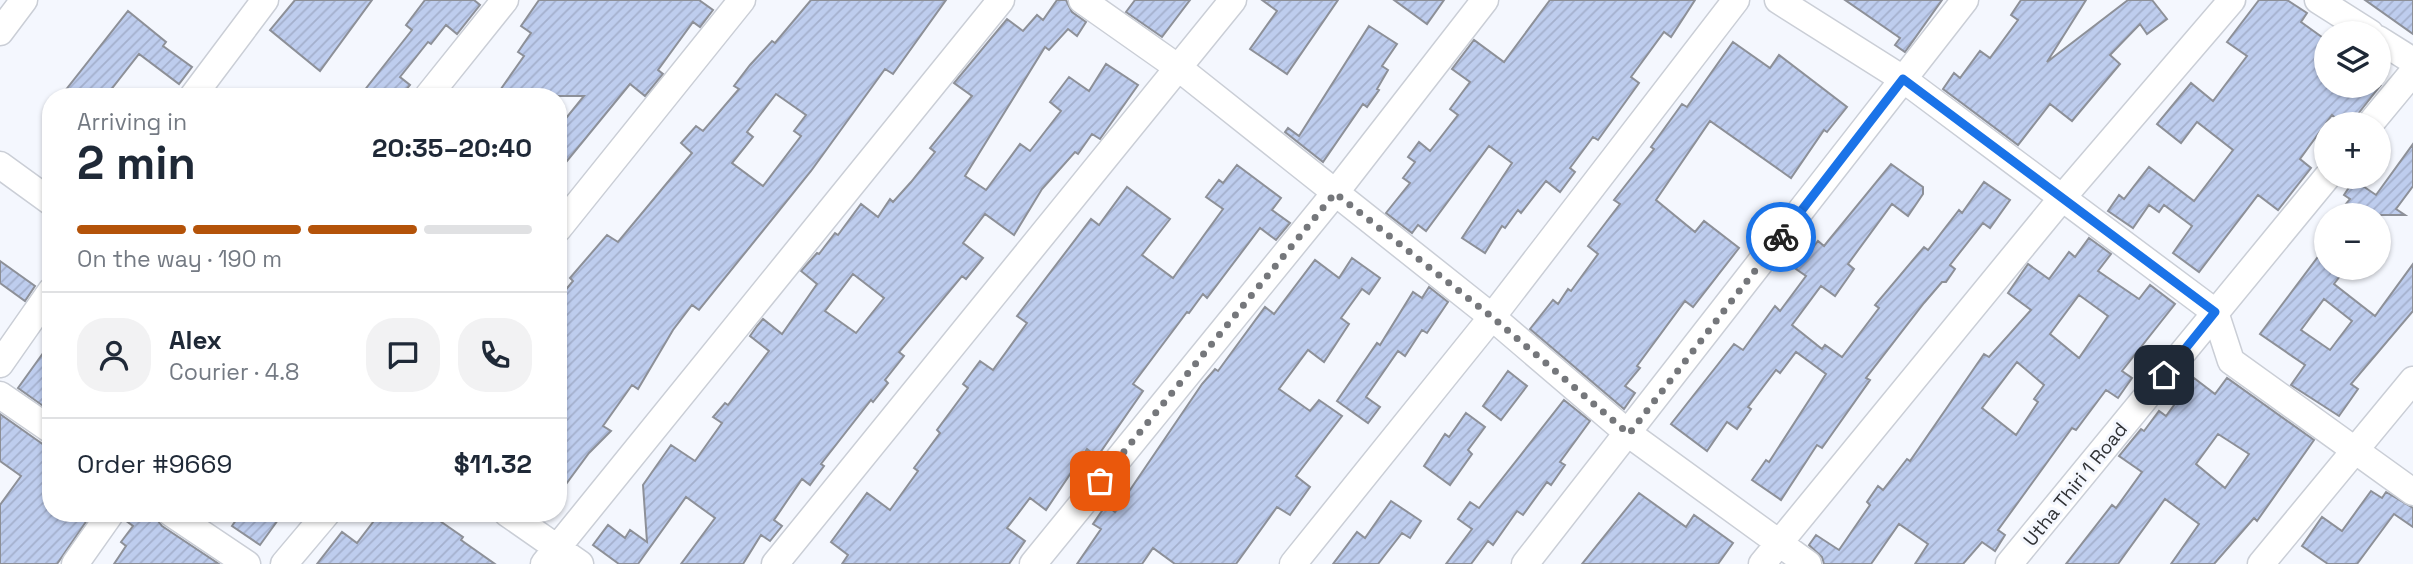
<!DOCTYPE html>
<html lang="en">
<head>
<meta charset="utf-8">
<style>
  body { margin:0; font-family:"Space Grotesk",sans-serif; background:#f2f2f3; color:#1f2937; height:100vh; display:flex; flex-direction:column; font-size:26px; white-space:nowrap }
  * { box-sizing:border-box; margin:0 }
  p { font-size:23px; color:#747a83 }
  .icon { flex:none; width:38px; height:38px; fill:none; stroke:currentColor; stroke-width:2; stroke-linecap:round; stroke-linejoin:round }
  .map { position:relative; flex:1; overflow:hidden }
  .panel { position:absolute; left:42px; top:88px; width:525px; height:434px; display:flex; flex-direction:column; background:#fff; border-radius:28px; box-shadow:0 2px 5px #0004 }
  .panel>* { flex:none }
  .tools { position:absolute; left:2314px; top:21px; display:grid; gap:14px }
  .tools a { display:grid; place-items:center; width:77px; height:77px; border-radius:50%; background:#fff; box-shadow:0 2px 5px #0004; font-size:35px }
  .pin { position:absolute; display:grid; place-items:center; width:60px; height:60px; color:#fff; margin:-30px; border-radius:14px; box-shadow:0 4px 10px #0006 }
  .courier { position:absolute; display:grid; place-items:center; width:70px; height:70px; margin:-35px; border:5px solid #1a73e8; border-radius:50%; background:#fff; color:#222; box-shadow:0 2px 9px #0007 }
  .head em { font-style:normal; font-weight:800 }
  .head div { display:flex; flex-direction:column-reverse }
  .head { display:flex; align-items:center; justify-content:space-between; height:119px; padding:0 35px }
  h1 { font-size:46px; font-weight:800; line-height:52px }
  .bar { display:grid; grid-template-columns:repeat(4,1fr); gap:10px 7px; align-content:center; height:84px; padding:0 35px }
  .bar i { height:9px; border-radius:5px; background:#e0e1e3 }
  .bar .on { background:#b45309 }
  .bar p { grid-column:span 4 }
  .line { display:flex; align-items:center; gap:18px; padding:0 35px; border-top:2px solid #e0e1e3 }
  .line div { flex:1 }
  .round { display:grid; place-items:center; flex:none; width:74px; height:74px; border-radius:28px; background:#f2f2f3 }
  .map>svg:first-child { display:block }
  .building { fill:url(#building-hatch); stroke:#8d9098; stroke-width:2; fill-rule:evenodd }
  .lines { fill:none; stroke-linecap:round; stroke-linejoin:round }
  .minor-casing { stroke:#caced6; stroke-width:29 }
  .minor { stroke:#fff; stroke-width:26 }
  .done { stroke:#75777b; stroke-width:7; stroke-dasharray:0 12.6 }
  .route { stroke:#1a73e8; stroke-width:9 }
  .labels { text-anchor:middle; stroke-width:6; stroke-linejoin:round; paint-order:stroke }
  .street-label { font-size:19px; fill:#303235; stroke:#f4f7fe }
</style>
</head>
<body>
<div class="map">
<svg width="2413" height="564" viewBox="0 0 2413 564">
  <defs>
    <pattern id="building-hatch" width="6" height="6" patternUnits="userSpaceOnUse" patternTransform="scale(1.75)"><rect width="6" height="6" fill="#becdee"/><path d="M-1 1l2-2M0 6l6-6M5 7l2-2" fill="none" stroke="#a4b0cd"/></pattern>
  </defs>
  <rect width="100%" height="100%" fill="#f4f7fe"/>
  <path class="building" d="M295 0H372L320 71 270 30Z
    M425 0H474L480 5 457 34 446 25 431 44 428 42 400 77 410 85 401 96H360L412 30 406 25Z
    M539 0H699L713 10 700 27 693 22 658 70 663 74 645 96 630 84 558 172V128L584 96H496L524 56 518 52 531 33 521 26Z
    M811 0H946L893 74 885 69 811 171 699 310 692 305 673 330 638 389 632 385 603 426 611 431 589 453 558 495V299L573 281 570 278 607 235 618 242 692 153 681 143 696 126 703 131 739 89 734 86 750 65 772 41 775 43ZM776 94 806 115 794 131 801 136 763 186 732 163 753 137 747 132Z
    M1057 0H1066L1072 12 1086 22 1077 36 1068 29 1049 50 1045 47 965 176 986 190 1020 144 1030 151 1061 111 1050 102 1069 77 1089 91 1106 64 1138 85 1100 139 1092 134 1078 154 1075 152 1042 189 1014 235 985 214 963 243 983 258 966 279 962 276 899 352 904 356 885 380 888 383 873 402 871 400 821 464 824 466 810 485 802 479 774 520 782 526 770 541 761 535 743 564H681L715 518 686 497 638 564H619L593 545 608 525 625 538 630 530 647 542 643 485 671 445 695 461 722 423 713 417 725 403 728 405 769 351 750 336 757 326 763 319 782 334 817 284 801 271 817 253 819 254 835 233 838 235 861 204 878 217 890 199 893 202 911 182 935 152 930 148 972 96 954 83 1007 19 1023 31 1037 15 1043 20ZM853 274 884 298 856 333 825 311Z
    M1135 0H1190L1162 37 1126 12Z
    M1262 0H1338L1287 74 1250 49 1277 11Z
    M1394 0H1444L1427 24Z
    M1550 0H1695L1671 37 1664 32 1631 77 1639 83 1598 140 1593 137 1570 168 1575 172 1560 192 1546 181 1521 213 1518 210 1505 228 1502 226 1485 253 1462 238 1512 163 1489 146 1426 231 1418 225 1412 233 1386 213 1410 183 1403 178 1415 162 1408 157 1419 142 1430 151 1458 115 1450 109 1470 82 1452 69 1474 40 1504 62Z
    M1845 0H1942L1905 52 1895 45 1900 38Z
    M2021 0H2086L2047 62 2128 0H2152L2167 19 2147 34 2140 24 2110 55 2120 64 2072 121 2050 104 2018 145 1943 89 1954 73 1960 78 1980 51 1990 58 2018 20 2011 15Z
    M2259 0H2287L2307 13 2301 22 2326 40V86H2380L2350 124H2343L2332 115 2300 159 2311 168 2278 210 2258 195 2199 272 2173 253 2192 226 2164 205 2159 212 2149 205 2133 228 2108 211 2119 195 2124 199 2149 167 2194 201 2233 150 2197 122 2181 143 2157 124 2191 83 2213 101 2247 56 2227 42Z
    M2365 0H2413V34Z
    M128 11 166 42 163 46 192 67 179 84 139 54 106 96H61Z
    M1369 26 1397 44 1382 66 1388 70 1377 89 1379 90 1367 107 1363 104 1323 162 1285 132 1288 128 1299 136Z
    M1733 42 1770 68 1779 55 1847 107 1827 132 1824 130 1791 178 1710 121 1656 200 1695 232 1704 221 1739 248 1693 307 1685 301 1637 366 1640 368 1625 386 1635 393 1624 409 1530 329 1553 300 1558 304 1568 289 1571 291 1598 254 1588 246 1620 204 1614 200 1654 149 1651 147 1682 104 1687 107Z
    M2413 144V186L2396 209 2405 215H2337L2350 199 2344 195 2354 180 2376 195Z
    M1891 164 1923 187V194L1908 216 1892 204 1848 264 1854 269 1835 296 1821 286 1792 325 1822 349 1825 345 1842 357 1879 308 1875 305 1924 247 1928 250 1959 210 1962 213 1984 182 2010 200 1990 228 1983 223 1950 265 1955 269 1946 282H1942L1924 303 1866 378 1870 380 1822 448 1817 445 1781 500 1752 480 1766 460 1769 462 1826 374 1796 352 1780 373 1776 370 1748 407 1751 409 1737 429 1727 422 1707 451 1671 424 1734 344 1743 350 1775 306 1780 311 1806 276 1796 269 1818 241 1824 246Z
    M1237 165 1281 198 1272 210 1290 223 1276 240 1260 228 1207 298 1203 294 1189 313 1187 312 1133 384 1143 391 1097 457 1087 449 1046 510 1030 498 1007 528 1025 541 1009 564H842L848 555 831 542 867 493 890 510 918 471 914 468 940 433 937 430 968 388 963 384 980 361 993 370 1027 323 1017 316 1091 219 1099 225 1127 187 1170 219 1142 255 1173 278 1223 209 1206 197 1219 180 1223 183Z
    M2089 238 2111 254 2098 271 2139 299 2150 285 2175 304 2122 371 2132 378 2118 398 2106 390 2076 430 2072 428 1998 530 2005 535 1995 551 1982 542 1963 564H1915L1928 544 1899 524 1871 564H1824L1822 557 1809 545 1816 535 1839 550 1870 505 1867 502 1878 486 1883 490 1907 459 1910 461 1984 354 1989 357 2031 310 2008 293 2028 264 2049 279 2069 252 2075 257ZM2079 295 2108 316 2079 358 2050 334ZM2017 362 2044 385 2034 399 2038 402 2016 435 1982 408Z
    M2326 246V268H2346L2334 284 2375 316 2413 264V311L2351 384 2358 389 2339 416 2291 385 2305 365 2260 334ZM2324 299 2352 321 2330 350 2301 330Z
    M1352 258 1380 278 1369 294 1362 289 1341 318 1349 324 1324 362 1308 350 1279 389 1310 411 1319 400 1342 416 1296 476 1310 487 1290 515 1277 507 1236 564H1175L1153 548 1142 564H1077L1101 529 1093 524 1106 505 1115 512 1202 384 1215 369 1218 371 1265 307 1274 314 1315 260 1339 278Z
    M0 261 35 286 25 301 0 283Z
    M1429 287 1448 302 1427 333 1422 330 1405 356 1398 351 1366 397 1380 407 1368 423 1337 401 1377 343 1380 345 1413 292 1422 298Z
    M51 342V402L46 408 18 388Z
    M1508 371 1527 386 1501 420 1483 406Z
    M2194 378 2215 394 2227 378 2314 440 2257 521 2254 518 2214 564H2171L2199 524 2165 499 2118 564H2066L2112 505 2116 508 2142 472 2119 456 2141 429 2144 431 2159 411 2166 416ZM2218 434 2249 454 2225 488 2196 464Z
    M1564 400 1590 421 1560 462 1565 465 1551 485 1547 482 1523 515 1517 511 1493 545 1488 541 1471 564H1446L1472 529 1458 519 1470 502 1479 508Z
    M1466 413 1485 427 1468 450 1472 454 1450 485 1424 466 1445 434 1449 437Z
    M0 414 51 450V513H92L57 564H0V505L21 476 0 461Z
    M2371 491 2382 498 2386 492 2413 508V527L2394 514 2357 564H2328L2302 546 2322 517 2342 531Z
    M1639 493 1686 527 1694 515 1733 543 1718 564H1582Z
    M1391 501 1421 521 1410 538 1402 533 1378 564H1333L1357 532 1365 538Z
    M126 513H152L162 526 219 564H114L126 546 121 542 133 526 125 520Z
    M241 513H283L260 545 232 526Z
    M380 513H446L440 521 463 537 461 540 495 564H317L342 532 357 543Z"/>
  <g class="lines">
    <defs>
      <path id="minor" d="M1082 0 1180 69 1492 317 1629 434 1808 564
        M1778 0 1903 79 2215 312 2231 361 2413 492
        M2318 0 2370 33
        M0 32 24 0
        M2378 39 2413 61
        M193 96 265 0
        M428 96 505 0
        M2370 124 2413 72
        M0 165 51 202
        M558 229 742 0
        M0 364 51 291
        M0 395 51 430
        M171 513 247 564
        M507 513 580 564
        M75 564 111 513
        M284 564 327 513
        M544 564 1001 0
        M775 564 1233 0
        M1033 564 1335 193 1485 0
        M1293 564 1492 317 1736 0
        M1525 564 1965 0
        M1762 564 2062 198 2232 0
        M2009 564 2327 177
        M2261 564 2413 380"/>
    </defs>
    <use href="#minor" class="minor-casing"/>
    <use href="#minor" class="minor"/>
  </g>
  <g class="lines">
    <path class="done" d="M1100 481 1335 193 1492 317 1629 434 1781 237"/>
    <path class="route" d="M1781 237 1903 79 2215 312 2164 375"/>
  </g>
  <g class="labels">
    <g class="street-label">
      <text transform="translate(2075 484) rotate(-51)" y="7">Utha Thiri 1 Road</text>
    </g>
  </g>
</svg>
<div class="tools">
<a><svg class="icon" aria-label="layers" viewBox="0 0 24 24"><path d="M12 4l9 5-9 5-9-5zM3 14l9 5 9-5"/></svg></a>
<a>+</a>
<a>−</a>
</div>
<div class="pin" style="left:1100px;top:481px;background:#ea580c"><svg class="icon" aria-label="bag" viewBox="0 0 24 24"><path d="M5 8h14l-1 12H6zM9 8a3 3 0 0 1 6 0"/></svg></div>
<div class="pin" style="left:2164px;top:375px;background:#1f2937"><svg class="icon" aria-label="home" viewBox="0 0 24 24"><path d="M3 11l9-7 9 7M6 9v11h12V9"/></svg></div>
<div class="courier" style="left:1781px;top:237px"><svg class="icon" aria-label="bike" viewBox="0 0 24 24"><circle cx="6" cy="16" r="4"/><circle cx="18" cy="16" r="4"/><path d="M6 16l4-8h5l3 8M10 8l3 8H6M13 5h3"/></svg></div>
<section class="panel">
<div class="head"><div><h1>2 min</h1><p>Arriving in</p></div><em>20:35–20:40</em></div>
<div class="bar"><i class="on"></i><i class="on"></i><i class="on"></i><i></i><p>On the way · 190 m</p></div>
<div class="line" style="height:126px"><a class="round"><svg class="icon" aria-label="person" viewBox="0 0 24 24"><circle cx="12" cy="8" r="4"/><path d="M4 21q1-7 8-7t8 7"/></svg></a><div><b>Alex</b><p>Courier · 4.8</p></div><a class="round"><svg class="icon" aria-label="chat" viewBox="0 0 24 24"><path d="M4 5h16v11H9l-5 4z"/></svg></a><a class="round"><svg class="icon" aria-label="phone" viewBox="0 0 24 24"><path d="M5 4h4l2 5-3 2q2 4 5 5l2-3 5 2v4C11 20 4 13 5 4z"/></svg></a></div>
<div class="line" style="height:91px"><div>Order #9669</div><b>$11.32</b></div>
</section>
</div>
</body>
</html>
